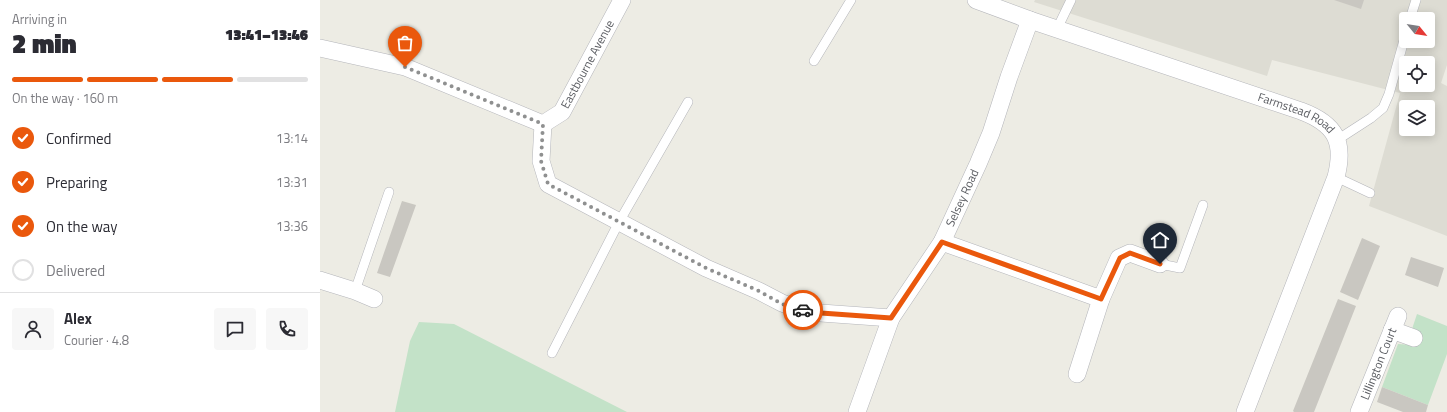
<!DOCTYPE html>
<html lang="en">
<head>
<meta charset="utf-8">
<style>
  body { margin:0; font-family:"Titillium Web",sans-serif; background:#f7f7f7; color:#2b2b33; height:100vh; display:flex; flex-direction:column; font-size:15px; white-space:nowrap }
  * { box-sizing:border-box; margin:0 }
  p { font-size:13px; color:#7c7c81 }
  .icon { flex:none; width:22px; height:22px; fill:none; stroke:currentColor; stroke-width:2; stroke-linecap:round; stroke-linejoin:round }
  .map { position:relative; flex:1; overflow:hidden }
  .side { display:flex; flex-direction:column; background:#fff; width:320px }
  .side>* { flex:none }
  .needle { width:26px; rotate:120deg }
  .buttons { position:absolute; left:1079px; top:12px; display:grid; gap:8px }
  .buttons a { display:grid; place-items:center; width:36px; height:36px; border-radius:4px; background:#fff; box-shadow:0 2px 10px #0003; font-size:20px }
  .pin { position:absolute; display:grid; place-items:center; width:34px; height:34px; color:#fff; margin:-41px -17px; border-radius:50% 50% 50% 0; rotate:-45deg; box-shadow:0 0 4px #0007 }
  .pin .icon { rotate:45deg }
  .courier { position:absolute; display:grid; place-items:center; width:40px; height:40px; margin:-20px; border:3px solid #ea580c; border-radius:50%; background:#fff; color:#222; box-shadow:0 1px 5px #0007 }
  .summary em { font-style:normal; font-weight:800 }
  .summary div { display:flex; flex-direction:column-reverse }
  .summary { display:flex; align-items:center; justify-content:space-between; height:68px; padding:0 12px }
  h1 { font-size:26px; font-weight:800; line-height:30px }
  .bar { display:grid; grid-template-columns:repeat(4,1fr); gap:6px 4px; align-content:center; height:48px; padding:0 12px }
  .bar i { height:5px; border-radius:3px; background:#e1e1e2 }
  .bar .on { background:#ea580c }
  .bar p { grid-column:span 4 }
  .line { display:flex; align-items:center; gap:10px; padding:0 12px; border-top:1px solid #e1e1e2 }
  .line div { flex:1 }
  .round { display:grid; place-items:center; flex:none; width:42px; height:42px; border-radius:4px; background:#f7f7f7 }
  ol { padding:0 12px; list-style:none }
  li { display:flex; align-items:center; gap:12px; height:44px }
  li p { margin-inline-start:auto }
  li .icon { padding:4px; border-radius:50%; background:#ea580c; color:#fff; stroke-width:4 }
  li:last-child { color:#7c7c81 }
  li i { width:22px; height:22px; border:2px solid #e1e1e2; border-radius:50% }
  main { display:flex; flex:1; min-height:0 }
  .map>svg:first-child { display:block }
  .education { fill:#dddcd3; fill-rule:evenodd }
  .green { fill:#c3e2c8 }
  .building { fill:#c9c7c1 }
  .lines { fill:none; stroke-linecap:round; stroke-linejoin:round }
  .lane-casing { stroke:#b4b5ba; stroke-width:10 }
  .street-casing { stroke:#b4b5ba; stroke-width:18 }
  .lane { stroke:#fff; stroke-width:9 }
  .street { stroke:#fff; stroke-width:17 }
  .done { stroke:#8f9090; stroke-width:4; stroke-dasharray:0 7.2 }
  .route { stroke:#ea580c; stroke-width:5 }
  .labels { text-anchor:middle; stroke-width:3.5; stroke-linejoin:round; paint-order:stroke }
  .street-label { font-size:12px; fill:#5c5e63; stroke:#fff }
</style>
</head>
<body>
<main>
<section class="side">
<div class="summary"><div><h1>2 min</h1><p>Arriving in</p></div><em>13:41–13:46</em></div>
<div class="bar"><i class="on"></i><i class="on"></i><i class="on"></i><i></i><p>On the way · 160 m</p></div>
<ol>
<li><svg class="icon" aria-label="check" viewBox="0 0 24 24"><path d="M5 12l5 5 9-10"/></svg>Confirmed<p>13:14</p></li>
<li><svg class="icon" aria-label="check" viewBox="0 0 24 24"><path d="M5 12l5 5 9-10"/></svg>Preparing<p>13:31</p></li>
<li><svg class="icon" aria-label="check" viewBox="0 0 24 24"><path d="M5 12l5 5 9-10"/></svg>On the way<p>13:36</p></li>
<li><i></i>Delivered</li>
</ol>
<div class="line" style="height:72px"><a class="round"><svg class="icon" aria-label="person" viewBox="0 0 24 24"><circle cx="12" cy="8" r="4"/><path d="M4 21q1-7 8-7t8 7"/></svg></a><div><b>Alex</b><p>Courier · 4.8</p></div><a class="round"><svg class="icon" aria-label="chat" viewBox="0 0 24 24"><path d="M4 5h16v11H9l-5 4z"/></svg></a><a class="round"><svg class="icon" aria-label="phone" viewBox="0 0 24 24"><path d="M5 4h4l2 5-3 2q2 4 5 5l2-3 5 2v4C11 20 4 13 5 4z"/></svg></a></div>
</section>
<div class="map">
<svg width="1127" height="412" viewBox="0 0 1127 412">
  <rect width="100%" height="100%" fill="#edece4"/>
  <path class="education" d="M715 0H1127V65L1121 83 1127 86V236L1049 206 1080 93 952 60 947 76 714 2ZM1086 19H1108V41H1086ZM1086 63H1108V85H1086ZM1086 107H1108V129H1086Z"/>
  <path class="green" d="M1097 314 1127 326V354L1108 405 1062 387 1078 344 1092 345V329Z
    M99 322 134 324 307 412H75L90 341Z"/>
  <path class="building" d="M1014 0H1044L1041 9Z
    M82 201 96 205 70 277 57 273Z
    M1042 238 1060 246 1038 300 1020 292Z
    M1091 257 1124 268 1118 287 1085 275Z
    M1018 299 1036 306 1021 344 994 412H974L973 411Z
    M1062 387 1108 405 1106 412H1083L1057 402Z"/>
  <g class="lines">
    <defs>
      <path id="lane" d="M1090 19 1096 0
        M737 29 751 0
        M494 61 531 0
        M1017 140 1051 118 1063 108 1069 94 1086 33
        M1016 177 1050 193
        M840 264 860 268 883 205
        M35 291 69 192
        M232 353 299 222 368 102"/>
      <g id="street">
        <path id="s1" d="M656 0 710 20 981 111C1016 124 1025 142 1016 177L925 412"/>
        <path id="s2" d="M0 48 85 67 223 124 242 112 302 0"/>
        <path d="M223 124 221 161 228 184 386 268 439 291 462 303 487 312 571 318"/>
        <path d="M622 242 781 299 799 258 810 253 840 264"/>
        <path d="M0 280 35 291 54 299"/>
        <path d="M1072 330 1094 338"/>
        <path d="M757 374 781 299"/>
        <path id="s3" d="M537 412 571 318 622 242 658 164 671 133 689 77 710 20"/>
        <path id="s4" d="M1039 412 1078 316"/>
      </g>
    </defs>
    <use href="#lane" class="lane-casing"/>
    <use href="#street" class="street-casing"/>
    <use href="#lane" class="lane"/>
    <use href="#street" class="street"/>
  </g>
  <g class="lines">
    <path class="done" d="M85 67 223 124 221 161 228 184 386 268 439 291 462 304 483 310"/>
    <path class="route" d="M483 310 487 312 571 318 622 242 781 299 800 258 810 253 840 264"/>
  </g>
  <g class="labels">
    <g class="street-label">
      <text dy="4" stroke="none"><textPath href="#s2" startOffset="313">Eastbourne Avenue</textPath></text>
      <text dy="4" stroke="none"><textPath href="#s1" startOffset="340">Farmstead Road</textPath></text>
      <text dy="4" stroke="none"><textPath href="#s3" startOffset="240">Selsey Road</textPath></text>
      <text dy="4" stroke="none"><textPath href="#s4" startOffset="52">Lillington Court</textPath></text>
    </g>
  </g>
</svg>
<div class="buttons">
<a><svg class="needle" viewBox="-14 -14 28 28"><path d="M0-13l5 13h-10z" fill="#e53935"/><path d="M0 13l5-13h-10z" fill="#7c7c81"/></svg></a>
<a><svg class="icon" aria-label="locate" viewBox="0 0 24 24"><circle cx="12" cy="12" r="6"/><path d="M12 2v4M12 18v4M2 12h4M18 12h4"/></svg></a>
<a><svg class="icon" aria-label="layers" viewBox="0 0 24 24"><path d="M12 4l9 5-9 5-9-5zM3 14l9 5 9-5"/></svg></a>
</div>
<div class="pin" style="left:85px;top:67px;background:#ea580c"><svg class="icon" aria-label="bag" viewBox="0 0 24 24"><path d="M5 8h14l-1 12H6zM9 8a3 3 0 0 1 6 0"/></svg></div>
<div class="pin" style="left:840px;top:264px;background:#1f2937"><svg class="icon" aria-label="home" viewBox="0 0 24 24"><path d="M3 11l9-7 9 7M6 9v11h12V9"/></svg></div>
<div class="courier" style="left:483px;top:310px"><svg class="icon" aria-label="car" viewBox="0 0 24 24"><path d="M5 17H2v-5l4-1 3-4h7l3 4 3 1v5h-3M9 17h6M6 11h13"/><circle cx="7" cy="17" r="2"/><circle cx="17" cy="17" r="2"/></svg></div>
</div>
</main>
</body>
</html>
